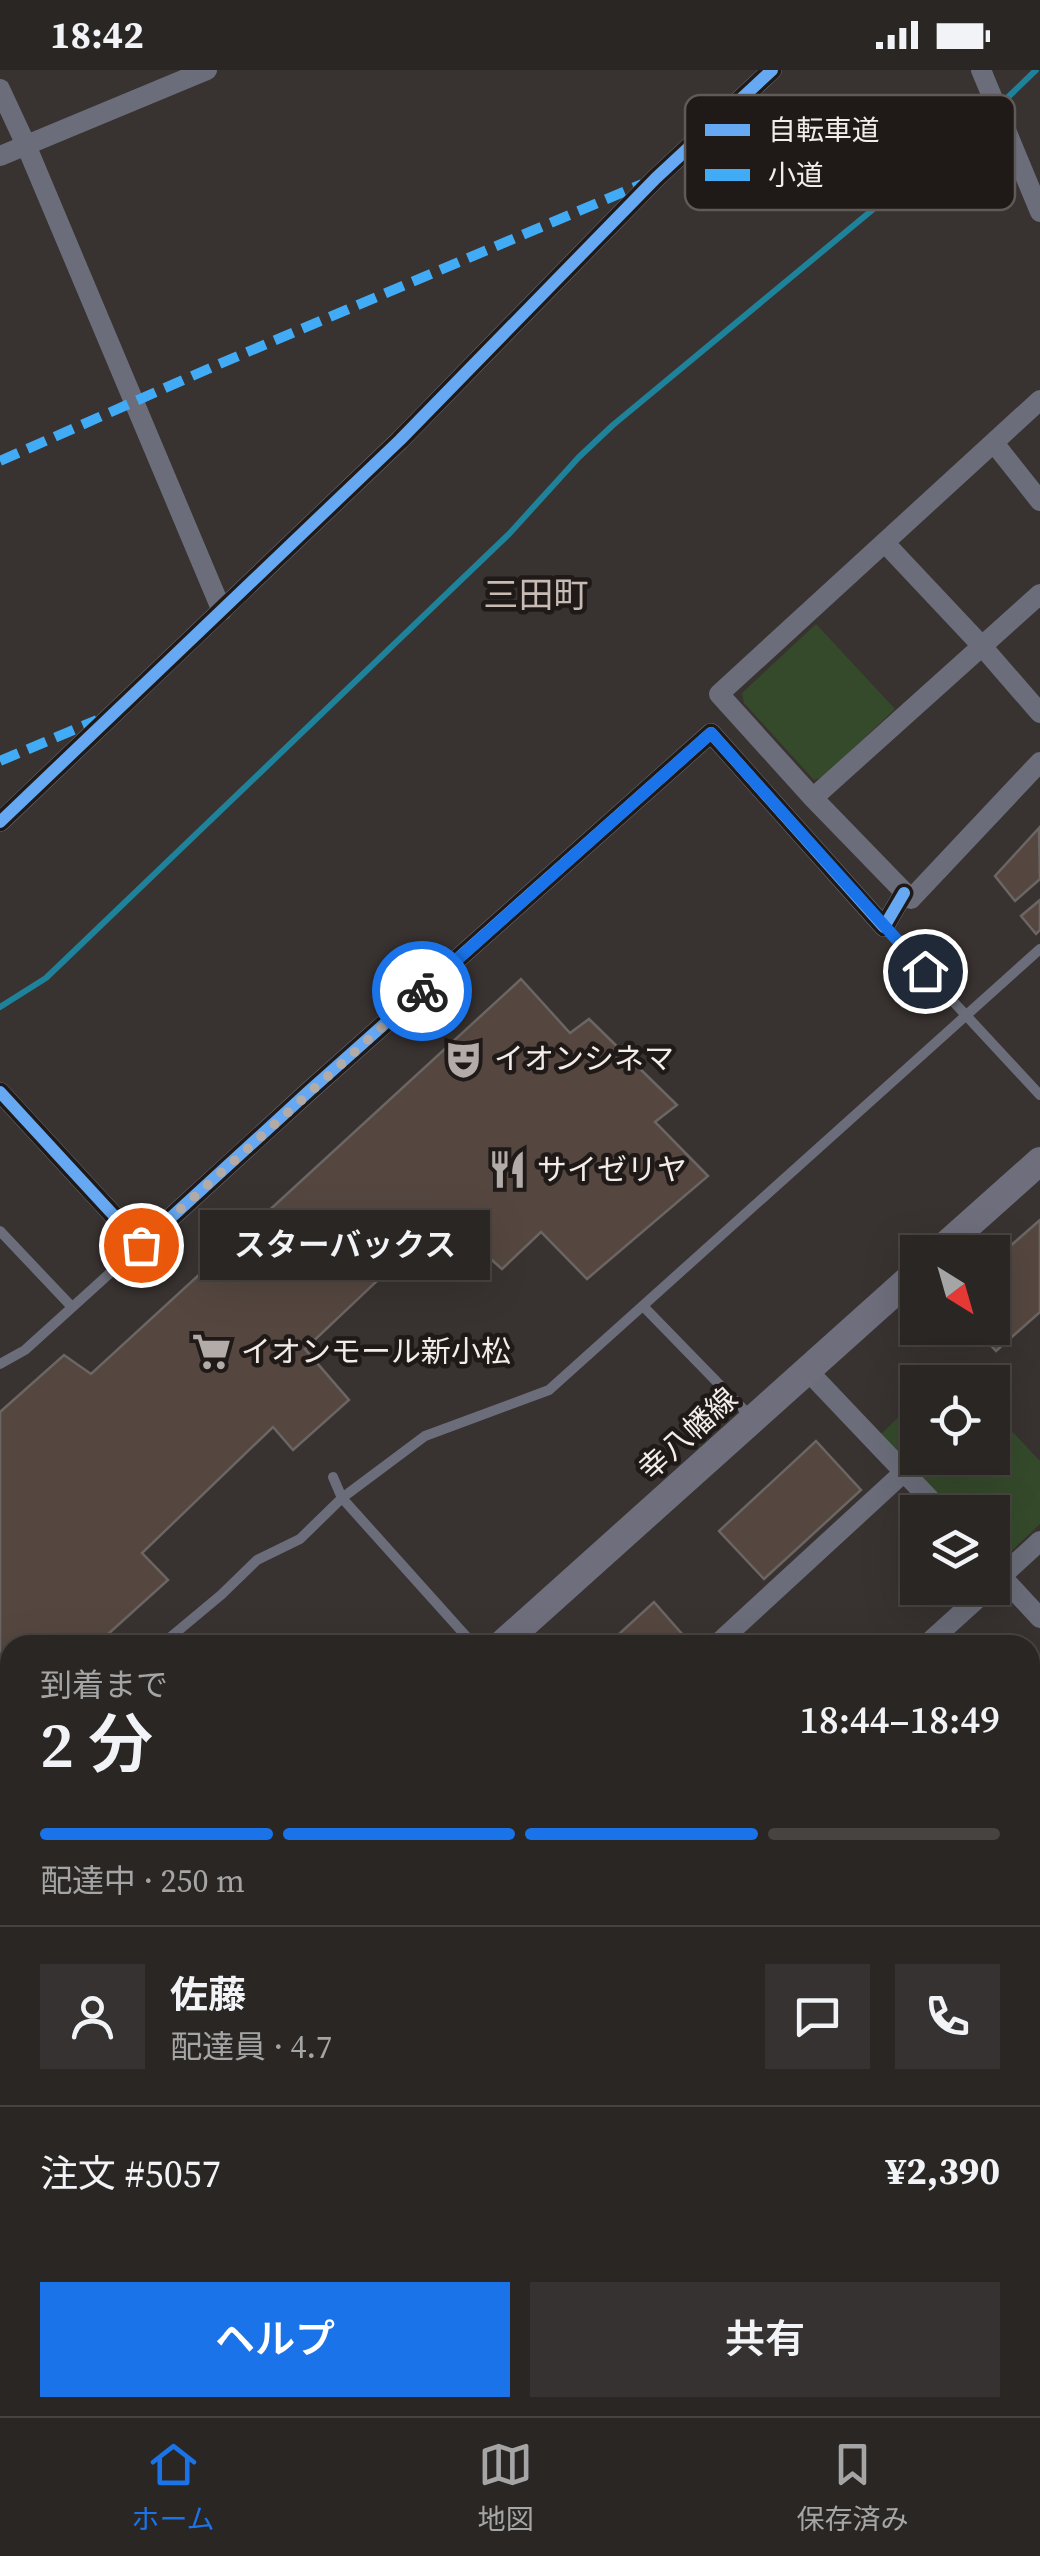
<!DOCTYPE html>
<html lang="ja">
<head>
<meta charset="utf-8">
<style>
  body { margin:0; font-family:"Source Serif 4","Noto Sans JP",serif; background:#363231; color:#f1f3f6; height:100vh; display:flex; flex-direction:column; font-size:38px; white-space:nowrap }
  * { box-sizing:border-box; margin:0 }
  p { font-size:32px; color:#a5a5a6 }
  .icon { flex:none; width:55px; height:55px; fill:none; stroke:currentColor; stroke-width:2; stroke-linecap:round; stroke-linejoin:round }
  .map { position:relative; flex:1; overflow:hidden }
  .sheet { position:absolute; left:0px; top:1565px; width:1040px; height:782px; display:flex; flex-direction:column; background:#2a2624; border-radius:30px 30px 0 0; box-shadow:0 10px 40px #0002,0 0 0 2px #464341 }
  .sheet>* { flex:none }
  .needle { width:65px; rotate:143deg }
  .fabs { position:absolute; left:900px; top:1165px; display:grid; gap:20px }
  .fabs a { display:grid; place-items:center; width:110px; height:110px; border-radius:0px; background:#2a2624; box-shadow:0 10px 40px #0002,0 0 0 2px #464341; font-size:50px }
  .pin { position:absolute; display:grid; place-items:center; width:85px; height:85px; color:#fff; margin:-42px; border:5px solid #fff; border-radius:50%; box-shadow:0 2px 10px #0007 }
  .courier { position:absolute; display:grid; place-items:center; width:100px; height:100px; margin:-50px; border:8px solid #1a73e8; border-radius:50%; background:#fff; color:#222; box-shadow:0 2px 12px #0007 }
  .bubble { position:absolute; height:70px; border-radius:0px; background:#2a2624; box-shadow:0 10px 40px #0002,0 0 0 2px #464341; font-size:32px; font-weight:600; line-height:70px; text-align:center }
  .overview em { font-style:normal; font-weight:600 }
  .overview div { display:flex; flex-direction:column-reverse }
  .overview { display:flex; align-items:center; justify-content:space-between; height:170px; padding:0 40px }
  h1 { font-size:65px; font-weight:600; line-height:75px }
  .bar { display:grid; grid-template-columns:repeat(4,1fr); gap:15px 10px; align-content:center; height:120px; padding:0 40px }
  .bar i { height:12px; border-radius:8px; background:#464341 }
  .bar .on { background:#1a73e8 }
  .bar p { grid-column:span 4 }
  .line { display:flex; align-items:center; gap:25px; padding:0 40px; border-top:2px solid #464341 }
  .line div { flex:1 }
  .round { display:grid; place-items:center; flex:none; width:105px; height:105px; border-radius:0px; background:#363231 }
  .button { display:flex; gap:20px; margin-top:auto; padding:20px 40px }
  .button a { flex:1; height:115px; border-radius:0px; background:#1a73e8; color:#fff; font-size:40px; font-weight:600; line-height:115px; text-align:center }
  .button a+a { background:#363231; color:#f1f3f6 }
  .status { display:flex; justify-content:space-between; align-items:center; height:70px; padding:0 50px; background:#2a2624; direction:ltr }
  .status svg { height:28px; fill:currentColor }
  .tab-bar { display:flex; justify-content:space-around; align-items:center; height:140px; border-top:2px solid #464341; background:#2a2624; font-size:28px; color:#a5a5a6 }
  .tab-bar a { display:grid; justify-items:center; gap:5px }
  .tab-bar .on { color:#1a73e8 }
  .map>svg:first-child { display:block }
  .green { fill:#354a2b }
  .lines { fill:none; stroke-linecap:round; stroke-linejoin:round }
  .stream { stroke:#1f829b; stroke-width:6 }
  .building { fill:#554740; stroke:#6b6664; stroke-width:2.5 }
  .lane { stroke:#6b6d7a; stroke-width:10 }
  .street { stroke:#6b6d7a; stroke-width:20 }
  .secondary { stroke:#6e6e7c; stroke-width:28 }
  .quiet { stroke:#42abf6; stroke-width:10; stroke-dasharray:20 10; stroke-linecap:butt }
  .cycleway-casing { stroke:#1f1a18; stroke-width:19 }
  .cycleway { stroke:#66a8f1; stroke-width:12 }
  .done { stroke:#b2aba8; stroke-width:10; stroke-dasharray:0 18 }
  .route { stroke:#1a73e8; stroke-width:12 }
  .labels { text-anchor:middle; stroke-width:9; stroke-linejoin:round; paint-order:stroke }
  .poi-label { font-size:30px; fill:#f3ece9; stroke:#1f1a18; text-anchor:start }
  .street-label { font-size:30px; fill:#f3ece9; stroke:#1f1a18 }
  .quarter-label { font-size:35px; fill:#c8bbb4; stroke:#1f1a18 }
  .key { fill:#1f1a18; stroke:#5f5957; stroke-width:2.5 }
  .key-label { font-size:28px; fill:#f3ece9 }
</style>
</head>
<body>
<div class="status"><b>18:42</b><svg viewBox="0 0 49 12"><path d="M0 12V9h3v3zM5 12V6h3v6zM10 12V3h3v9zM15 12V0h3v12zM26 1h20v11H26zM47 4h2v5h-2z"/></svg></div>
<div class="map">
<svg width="1040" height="2346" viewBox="0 0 1040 2346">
  <rect width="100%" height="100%" fill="#383230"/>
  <path class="green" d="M816 554 895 639 823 707 814 710 744 633 742 623Z
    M993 1321 1002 1331 993 1341 1040 1391V1454L1000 1492 993 1484 992 1442H953L880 1365 917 1329 918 1388H992Z"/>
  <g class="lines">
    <path class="stream" d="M1003 32 1036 0
      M0 937 46 908 509 464 579 387 613 355 988 44"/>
  </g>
  <path class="building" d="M1039 758 1040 809 1015 831 995 806Z
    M1040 830V860L1036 864 1021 846Z
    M521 909 570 963 589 949 677 1035 655 1052 708 1106 587 1209 541 1162 502 1199 460 1162 423 1196 416 1174 305 1279 349 1330 293 1380 273 1357 142 1483 168 1510 96 1575H10V1652L0 1660V1342L64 1285 91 1304Z
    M1040 1150V1242L996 1281 975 1258H992V1192Z
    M816 1371 861 1420 764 1509 719 1461Z
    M654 1532 690 1573 688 1575H607Z
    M10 2175V2338H199L207 2346H0V2185Z"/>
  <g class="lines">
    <path class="lane" d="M884 857 1040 1025
      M0 1161 72 1237
      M643 1236 750 1346
      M0 1294 25 1280 141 1175
      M333 1407 342 1428 474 1575
      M161 1575 221 1525 257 1490 300 1469 342 1428 425 1366 549 1320 1040 879
      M0 1717 10 1708
      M0 1756 10 1767
      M0 1933 10 1927"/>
    <path class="street" d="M981 0 1040 142
      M0 19 26 75 222 541
      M0 86 207 0
      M1040 330 719 624 813 728 911 829 1040 692
      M994 373 1040 431
      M885 473 981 575 1040 643
      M813 728 1040 524
      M0 752 400 370 656 108 772 0
      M0 1022 141 1175 307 1023 711 663 884 857 904 823
      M807 1300 942 1442
      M992 1496 1040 1548
      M993 1514 1040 1471
      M716 1575 903 1403
      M926 1575 989 1518
      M1030 1664 1040 1655
      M1030 2253 1040 2268
      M1030 2291 1040 2285
      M660 2338 666 2346
      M946 2346 959 2338"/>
    <path class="secondary" d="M938 1182 1040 1091
      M501 1575 918 1201
      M1030 1905 1040 1897
      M0 2010 10 2004
      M0 2082 10 2093
      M235 2338 243 2346
      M504 2346 515 2338"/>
    <path class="quiet" d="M0 391 217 295 642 114
      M0 691 97 650"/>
    <defs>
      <path id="cycleway" d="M0 752 400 370 656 108 772 0
        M0 1022 141 1175 307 1023 711 663 884 857 904 823"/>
    </defs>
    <use href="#cycleway" class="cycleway-casing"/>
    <use href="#cycleway" class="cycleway"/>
  </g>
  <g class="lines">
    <path class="done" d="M141 1175 422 921"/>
    <path class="route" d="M422 921 711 663 925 901"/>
  </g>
  <defs>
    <symbol id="theatre-bare" viewBox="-9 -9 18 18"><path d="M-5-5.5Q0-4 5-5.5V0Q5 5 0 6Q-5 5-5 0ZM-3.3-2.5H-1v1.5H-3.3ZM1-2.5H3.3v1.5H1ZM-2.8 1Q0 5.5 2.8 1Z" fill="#b2aba8" stroke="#1f1a18" stroke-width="2.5" paint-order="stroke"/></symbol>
    <symbol id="restaurant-bare" viewBox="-9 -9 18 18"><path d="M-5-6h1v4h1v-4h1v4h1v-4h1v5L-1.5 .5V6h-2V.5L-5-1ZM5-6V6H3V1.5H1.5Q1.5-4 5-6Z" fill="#b2aba8" stroke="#1f1a18" stroke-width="2.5" paint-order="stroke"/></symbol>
    <symbol id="supermarket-bare" viewBox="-9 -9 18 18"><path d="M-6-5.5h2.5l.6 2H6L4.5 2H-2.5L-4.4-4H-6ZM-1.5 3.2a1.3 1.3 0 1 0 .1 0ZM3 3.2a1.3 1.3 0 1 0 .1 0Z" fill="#b2aba8" stroke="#1f1a18" stroke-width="2.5" paint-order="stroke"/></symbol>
  </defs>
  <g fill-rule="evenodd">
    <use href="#theatre-bare" x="436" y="962" width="55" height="55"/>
    <use href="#restaurant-bare" x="480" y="1072" width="55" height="55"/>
    <use href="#supermarket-bare" x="184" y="1254" width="55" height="55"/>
  </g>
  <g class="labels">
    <g class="poi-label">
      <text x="494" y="999">イオンシネマ</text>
      <text x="537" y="1110">サイゼリヤ</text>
      <text x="241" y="1292">イオンモール新小松</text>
    </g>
    <g class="street-label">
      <text transform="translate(688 1364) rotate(-42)" y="10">幸八幡線</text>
    </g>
    <g class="quarter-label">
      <text x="536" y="537">三田町</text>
    </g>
  </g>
  <rect x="685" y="25" width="330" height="115" rx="15" class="key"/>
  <rect x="705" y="54" width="45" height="12" fill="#66a8f1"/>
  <rect x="705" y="99" width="45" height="12" fill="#42abf6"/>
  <g class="key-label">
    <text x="768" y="70">自転車道</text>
    <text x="768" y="115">小道</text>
  </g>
</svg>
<div class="fabs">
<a><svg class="needle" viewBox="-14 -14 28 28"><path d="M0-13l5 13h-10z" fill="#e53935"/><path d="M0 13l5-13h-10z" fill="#a5a5a6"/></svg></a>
<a><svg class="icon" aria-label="locate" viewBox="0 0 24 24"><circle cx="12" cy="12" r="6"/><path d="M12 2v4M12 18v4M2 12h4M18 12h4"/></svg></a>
<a><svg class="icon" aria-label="layers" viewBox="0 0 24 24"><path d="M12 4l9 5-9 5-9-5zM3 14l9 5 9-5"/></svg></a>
</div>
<div class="pin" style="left:141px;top:1175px;background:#ea580c"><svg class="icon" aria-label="bag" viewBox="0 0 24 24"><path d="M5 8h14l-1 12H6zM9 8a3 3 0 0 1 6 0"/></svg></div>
<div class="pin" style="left:925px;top:901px;background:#1f2937"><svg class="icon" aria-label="home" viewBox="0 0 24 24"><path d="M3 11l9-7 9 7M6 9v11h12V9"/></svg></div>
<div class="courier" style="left:422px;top:921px"><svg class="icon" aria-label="bike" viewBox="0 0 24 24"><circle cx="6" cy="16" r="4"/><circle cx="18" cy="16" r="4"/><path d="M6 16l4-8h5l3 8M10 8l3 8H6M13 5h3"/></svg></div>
<div class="bubble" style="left:200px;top:1140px;width:290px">スターバックス</div>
<section class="sheet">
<div class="overview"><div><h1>2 分</h1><p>到着まで</p></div><em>18:44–18:49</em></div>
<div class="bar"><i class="on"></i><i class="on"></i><i class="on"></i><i></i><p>配達中 · 250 m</p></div>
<div class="line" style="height:180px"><a class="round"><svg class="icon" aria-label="person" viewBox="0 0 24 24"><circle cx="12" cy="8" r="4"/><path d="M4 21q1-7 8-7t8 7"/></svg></a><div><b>佐藤</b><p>配達員 · 4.7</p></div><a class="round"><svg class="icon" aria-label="chat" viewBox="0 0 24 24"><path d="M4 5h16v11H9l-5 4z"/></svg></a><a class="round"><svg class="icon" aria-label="phone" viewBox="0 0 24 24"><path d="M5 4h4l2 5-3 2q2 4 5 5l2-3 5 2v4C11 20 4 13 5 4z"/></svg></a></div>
<div class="line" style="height:130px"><div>注文 #5057</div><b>¥2,390</b></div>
<div class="button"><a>ヘルプ</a><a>共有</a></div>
</section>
</div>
<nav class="tab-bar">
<a class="on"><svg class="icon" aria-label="home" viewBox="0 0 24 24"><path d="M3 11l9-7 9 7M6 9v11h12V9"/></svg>ホーム</a>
<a><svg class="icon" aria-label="map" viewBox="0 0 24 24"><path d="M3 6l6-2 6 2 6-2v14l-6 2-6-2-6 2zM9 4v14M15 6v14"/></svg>地図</a>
<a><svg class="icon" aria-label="saved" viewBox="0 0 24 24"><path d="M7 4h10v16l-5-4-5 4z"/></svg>保存済み</a>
</nav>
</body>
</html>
